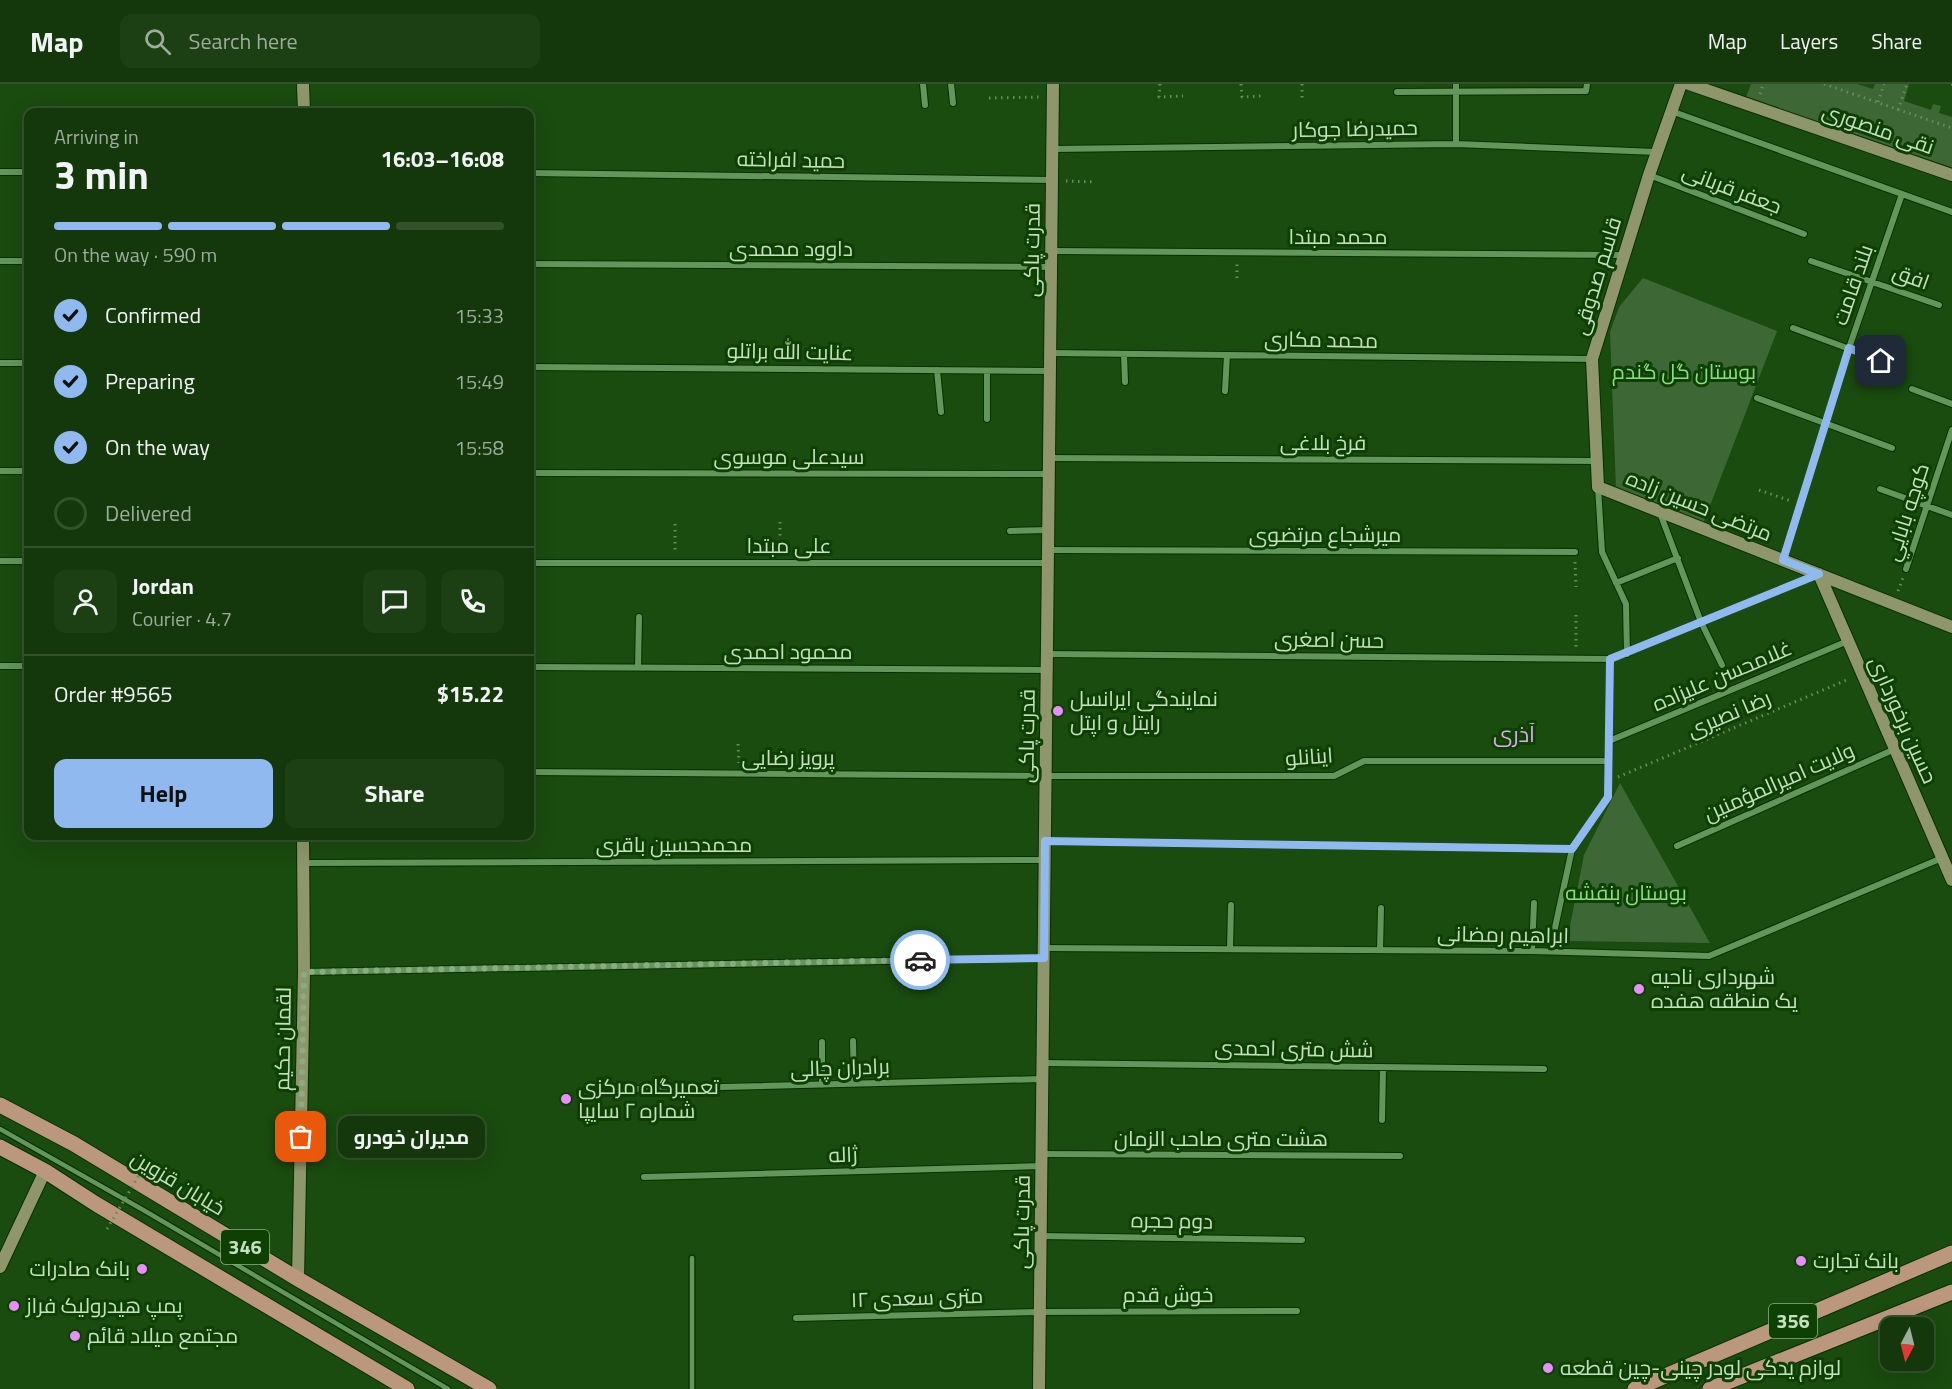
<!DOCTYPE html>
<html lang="en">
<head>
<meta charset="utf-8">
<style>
  body { margin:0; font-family:"Titillium Web",Cairo,sans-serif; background:#1d3f14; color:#f1f3f6; height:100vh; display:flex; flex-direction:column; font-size:22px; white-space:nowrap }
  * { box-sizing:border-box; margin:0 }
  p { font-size:20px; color:#9dac9d }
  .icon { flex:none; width:33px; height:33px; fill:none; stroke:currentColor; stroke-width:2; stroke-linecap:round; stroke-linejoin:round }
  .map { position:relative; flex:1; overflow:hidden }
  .sheet { position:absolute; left:24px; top:24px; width:510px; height:732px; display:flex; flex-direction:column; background:#14380b; border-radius:12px; box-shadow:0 6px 24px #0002,0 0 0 2px #33522c }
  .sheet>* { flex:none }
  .needle { width:39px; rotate:187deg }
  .buttons { position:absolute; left:1880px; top:1233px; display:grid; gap:12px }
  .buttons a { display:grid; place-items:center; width:54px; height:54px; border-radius:12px; background:#14380b; box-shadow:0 6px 24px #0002,0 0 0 2px #33522c; font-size:30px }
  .pin { position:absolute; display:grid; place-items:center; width:51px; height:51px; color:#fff; margin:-26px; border-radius:12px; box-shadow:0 3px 9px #0006 }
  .courier { position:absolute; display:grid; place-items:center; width:60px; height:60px; margin:-30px; border:4px solid #90b9f0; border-radius:50%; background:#fff; color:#222; box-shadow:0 2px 8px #0007 }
  .bubble { position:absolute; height:42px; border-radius:12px; background:#14380b; box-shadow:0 6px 24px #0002,0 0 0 2px #33522c; font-size:20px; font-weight:700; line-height:42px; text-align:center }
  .head em { font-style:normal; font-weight:700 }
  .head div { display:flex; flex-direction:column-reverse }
  .head { display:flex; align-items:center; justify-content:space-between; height:102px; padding:0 30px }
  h1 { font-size:39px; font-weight:700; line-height:45px }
  .bar { display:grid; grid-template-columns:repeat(4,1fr); gap:9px 6px; align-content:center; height:72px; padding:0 30px }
  .bar i { height:8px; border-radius:4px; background:#33522c }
  .bar .selected { background:#90b9f0 }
  .bar p { grid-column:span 4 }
  .line { display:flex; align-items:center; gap:15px; padding:0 30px; border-top:2px solid #33522c }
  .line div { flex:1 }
  .round { display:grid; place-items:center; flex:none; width:63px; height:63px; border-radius:12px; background:#1d3f14 }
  ol { padding:0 30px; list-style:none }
  li { display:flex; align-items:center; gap:18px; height:66px }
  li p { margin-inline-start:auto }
  li .icon { padding:6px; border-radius:50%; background:#90b9f0; color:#111; stroke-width:4 }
  li:last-child { color:#9dac9d }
  li i { width:33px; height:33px; border:3px solid #33522c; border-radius:50% }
  .action { display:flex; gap:12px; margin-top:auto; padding:12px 30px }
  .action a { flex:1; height:69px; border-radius:12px; background:#90b9f0; color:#111; font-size:24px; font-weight:700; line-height:69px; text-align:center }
  .action a+a { background:#1d3f14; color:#f1f3f6 }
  header { display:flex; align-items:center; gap:36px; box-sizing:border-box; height:84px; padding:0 30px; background:#14380b; border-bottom:2px solid #33522c }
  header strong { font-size:28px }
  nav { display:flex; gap:33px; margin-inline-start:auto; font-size:21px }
  .search { width:420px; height:54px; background:#1d3f14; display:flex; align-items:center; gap:15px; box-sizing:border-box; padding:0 21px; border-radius:12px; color:#9dac9d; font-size:22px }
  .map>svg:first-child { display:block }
  .green { fill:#3d6835 }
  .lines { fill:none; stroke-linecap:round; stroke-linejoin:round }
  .lane-casing { stroke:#082f02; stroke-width:7 }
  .street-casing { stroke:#082f02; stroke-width:8 }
  .secondary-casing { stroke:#082f02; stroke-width:14 }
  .primary-casing { stroke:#082f02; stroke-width:17 }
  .path { stroke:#668d5d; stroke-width:3; stroke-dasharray:1.5 4.5; stroke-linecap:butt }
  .lane { stroke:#63965a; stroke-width:4.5 }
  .street { stroke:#63965a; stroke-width:6 }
  .secondary { stroke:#8f966c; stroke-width:12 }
  .primary { stroke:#bb977e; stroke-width:15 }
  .path-bridge { stroke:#668d5d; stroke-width:3; stroke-dasharray:1.5 4.5; stroke-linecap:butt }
  .done { stroke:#89ac82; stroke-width:6; stroke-dasharray:0 10.8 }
  .route { stroke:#90b9f0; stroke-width:8 }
  .poi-dot { fill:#ea8dfd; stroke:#0d4002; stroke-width:2 }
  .labels { text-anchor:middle; stroke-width:6; stroke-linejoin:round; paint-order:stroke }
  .shield { fill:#0d4002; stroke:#8eb087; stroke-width:1.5 }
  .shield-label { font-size:20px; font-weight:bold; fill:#c5e0c0 }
  .street-label { font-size:21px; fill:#c5e0c0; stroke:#0d4002 }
  .park-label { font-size:21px; fill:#8dde7e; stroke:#0d4002 }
  .poi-label { font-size:21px; fill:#c5e0c0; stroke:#0d4002; text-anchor:start }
  .neighbourhood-label { font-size:22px; fill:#deace8; stroke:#0d4002 }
</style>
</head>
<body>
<header>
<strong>Map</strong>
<div class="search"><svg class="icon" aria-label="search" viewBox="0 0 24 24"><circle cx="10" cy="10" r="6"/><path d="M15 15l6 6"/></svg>Search here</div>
<nav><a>Map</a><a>Layers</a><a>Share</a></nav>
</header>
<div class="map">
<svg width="1952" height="1305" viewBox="0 0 1952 1305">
  <rect width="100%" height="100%" fill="#1a4b0f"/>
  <path class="green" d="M1751 0H1857L1873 5 1875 0H1909L1904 17 1931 26 1933 20 1941 22 1939 29 1952 33V87L1745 16Z
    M1643 194 1777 247 1703 440 1616 405 1610 248 1619 223Z
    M1620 699 1710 859 1567 857 1584 771Z"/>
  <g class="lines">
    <defs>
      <path id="lane" d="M0 1045 145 1127 448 1305
        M692 1305V1174"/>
      <path id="street" d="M923 0 925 21
        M951 0 953 19
        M1397 8 1586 7 1587 0
        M1671 27 1952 128
        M1456 60V0
        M1053 65 1456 60 1657 68
        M0 88H28
        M530 89 1052 96
        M1649 91 1804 150
        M1052 167 1623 171
        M0 177H28
        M1811 177 1939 221
        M530 180 1051 183
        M1793 244 1898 283
        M1050 269 1592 275
        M1124 270 1125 298
        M0 279H28
        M530 283 1050 287
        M937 286 941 328
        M1912 305 1952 320
        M1225 307 1227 271
        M1757 314 1892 364
        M987 335V287
        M1050 374 1597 377
        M0 387H28
        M530 389 1049 390
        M1598 403 1602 468 1626 520 1627 570
        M1880 405 1952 431
        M1660 429 1701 538 1722 581
        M1010 447 1048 446
        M1048 466 1575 468
        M1783 476 1849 264 1902 110
        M0 477H28
        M530 479H1048
        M1906 485 1952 346
        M1616 499 1678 474
        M1047 570 1610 575 1816 491
        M0 582H28
        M530 583 1047 586
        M638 583 639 533
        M1609 657 1848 557
        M530 688 1046 692H1334L1364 677H1608
        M1045 757 1572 765
        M1677 762 1895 665
        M303 779 1044 776
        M1044 864 1532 867 1709 872 1942 774
        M1230 865 1231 821
        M1380 866 1381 824
        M1532 867 1534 819
        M1550 867 1572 765 1608 713 1610 575
        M305 888 1044 874
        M853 957 854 1000
        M822 958V1001
        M1043 979 1544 985
        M638 1005 1042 995
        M1382 1036 1383 983
        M1042 1070 1400 1072
        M644 1093 1042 1082
        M1041 1152 1302 1156
        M796 1234 1040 1228 1297 1227"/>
      <path id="secondary" d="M303 0 304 28
        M1681 0 1649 91 1592 275 1598 403 1952 543
        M1689 0 1952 91
        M1819 490 1952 796
        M0 1183 45 1087
        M298 1195 304 888 303 752
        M1039 1305 1053 0"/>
      <path id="primary" d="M0 1021 74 1060 298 1195 489 1305
        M0 1063 45 1087 96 1120 407 1305
        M1635 1305 1952 1169
        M1710 1305 1952 1208"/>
    </defs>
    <use href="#lane" class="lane-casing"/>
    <use href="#street" class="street-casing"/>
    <use href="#secondary" class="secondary-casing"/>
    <use href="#primary" class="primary-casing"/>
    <path class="path" d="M1160 0 1159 13 1183 12
      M1241 0 1242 13 1261 12
      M1302 0V14
      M1824 0 1952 44
      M1951 0H1952
      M1760 10 1763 0
      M989 14 1039 13
      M1878 18 1884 0
      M1898 26 1907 0
      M1066 97 1096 98
      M1237 194V178
      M1759 406 1791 417
      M780 438V468
      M675 440V468
      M1575 478 1576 503
      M1898 507 1903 494
      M1576 531V564
      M738 660 739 679
      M1618 693 1849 595
      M148 1076 171 1090 165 1099"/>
    <use href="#lane" class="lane"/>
    <use href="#street" class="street"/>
    <use href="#secondary" class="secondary"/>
    <use href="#primary" class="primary"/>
    <path class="path-bridge" d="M107 1145 148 1076"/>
  </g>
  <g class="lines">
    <path class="done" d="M301 1053 304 888 920 876"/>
    <path class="route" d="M920 876 1044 874 1045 757 1572 765 1608 713 1610 575 1819 490 1783 476 1849 264 1881 277"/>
  </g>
  <g class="poi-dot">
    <circle cx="1058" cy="627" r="6"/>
    <circle cx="1639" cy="905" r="6"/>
    <circle cx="566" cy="1015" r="6"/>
    <circle cx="1801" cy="1177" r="6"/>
    <circle cx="142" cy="1185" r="6"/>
    <circle cx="14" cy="1222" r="6"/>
    <circle cx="75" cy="1252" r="6"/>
    <circle cx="1548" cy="1284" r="6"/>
  </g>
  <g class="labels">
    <g class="shield">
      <rect x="221" y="1146" width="48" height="34" rx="4.5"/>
      <rect x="1769" y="1220" width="48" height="34" rx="4.5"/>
    </g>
    <g class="shield-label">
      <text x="245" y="1170">346</text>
      <text x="1793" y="1244">356</text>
    </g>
    <g class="street-label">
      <text transform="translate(1355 45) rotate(-1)" y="7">حمیدرضا جوکار</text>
      <text transform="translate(1878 45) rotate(19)" y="7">نقی منصوری</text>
      <text transform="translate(791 76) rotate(1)" y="7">حمید افراخته</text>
      <text transform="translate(1732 105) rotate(21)" y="7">جعفر قربانی</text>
      <text x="1338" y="160">محمد مبتدا</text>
      <text x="791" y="172">داوود محمدی</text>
      <text transform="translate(1032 166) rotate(-89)" y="7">قدرت پاکی</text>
      <text transform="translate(1597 192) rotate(-73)" y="7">قاسم صدوقی</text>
      <text transform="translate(1911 193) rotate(20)" y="7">افق</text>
      <text transform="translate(1853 201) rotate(-71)" y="7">بلند قامت</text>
      <text transform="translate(1321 256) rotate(1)" y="7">محمد مکاری</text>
      <text transform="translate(790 268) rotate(1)" y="7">عنایت الله براتلو</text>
      <text x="1323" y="366">فرخ بلاغی</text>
      <text x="789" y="380">سیدعلی موسوی</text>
      <text transform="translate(1699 422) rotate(22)" y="7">مرتضی حسین زاده</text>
      <text transform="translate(1907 428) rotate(-72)" y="7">كوچه بابايي</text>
      <text x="1325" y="458">میرشجاع مرتضوی</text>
      <text x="789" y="469">علی مبتدا</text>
      <text transform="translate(1329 556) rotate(1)" y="7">حسن اصغری</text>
      <text x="788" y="575">محمود احمدی</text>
      <text transform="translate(1722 592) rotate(-23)" y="7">غلامحسن علیزاده</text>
      <text transform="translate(1729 630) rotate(-23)" y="7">رضا نصیری</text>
      <text transform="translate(1903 636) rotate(66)" y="7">حسین برخورداری</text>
      <text transform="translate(1027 652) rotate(-89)" y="7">قدرت پاکی</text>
      <text transform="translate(1309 673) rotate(-4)" y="7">اینانلو</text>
      <text x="788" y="681">پرویز رضایی</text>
      <text transform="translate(1779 698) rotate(-24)" y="7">ولایت امیرالمؤمنین</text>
      <text x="674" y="768">محمدحسین باقری</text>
      <text transform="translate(1503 851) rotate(1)" y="7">ابراهیم رمضانی</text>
      <text transform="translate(283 955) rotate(-89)" y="7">لقمان حکیم</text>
      <text transform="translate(1294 965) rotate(1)" y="7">شش متری احمدی</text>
      <text transform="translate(840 984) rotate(-2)" y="7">برادران چالی</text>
      <text x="1221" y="1062">هشت متری صاحب الزمان</text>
      <text transform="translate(843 1071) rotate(-2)" y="7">ژاله</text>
      <text transform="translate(178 1099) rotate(31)" y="7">خیابان قزوین</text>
      <text transform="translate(1172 1137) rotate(1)" y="7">دوم حجره</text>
      <text transform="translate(1022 1138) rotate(-89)" y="7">قدرت پاکی</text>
      <text x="1168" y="1218">خوش قدم</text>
      <text transform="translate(917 1214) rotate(-2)" y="7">۱۲ متری سعدی</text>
    </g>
    <g class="park-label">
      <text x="1684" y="295">بوستان گل گندم</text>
      <text x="1626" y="816">بوستان بنفشه</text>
    </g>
    <g class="poi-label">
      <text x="1070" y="622">نمایندگی ایرانسل<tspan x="1070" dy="24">رایتل و اپتل</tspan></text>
      <text x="1651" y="900">شهرداری ناحیه<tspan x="1651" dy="24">یک منطقه هفده</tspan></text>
      <text x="578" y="1010">تعمیرگاه مرکزی<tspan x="578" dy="24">شماره ۲ سایپا</tspan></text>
      <text x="1813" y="1184">بانک تجارت</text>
      <text x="130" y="1192" text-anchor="end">بانک صادرات</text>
      <text x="26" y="1229">پمپ هیدرولیک فراز</text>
      <text x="87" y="1259">مجتمع میلاد قائم</text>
      <text x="1560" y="1291">لوازم یدکی لودر چینی-چین قطعه</text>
    </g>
    <g class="neighbourhood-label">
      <text x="1514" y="658">آذری</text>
    </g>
  </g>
</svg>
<div class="buttons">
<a><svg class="needle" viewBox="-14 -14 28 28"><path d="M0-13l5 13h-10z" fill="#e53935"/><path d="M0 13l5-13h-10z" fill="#9dac9d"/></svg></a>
</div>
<div class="pin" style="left:301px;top:1053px;background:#ea580c"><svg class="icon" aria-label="bag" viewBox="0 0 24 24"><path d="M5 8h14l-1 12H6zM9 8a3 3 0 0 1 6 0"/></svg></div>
<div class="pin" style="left:1881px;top:277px;background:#1f2937"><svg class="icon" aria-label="home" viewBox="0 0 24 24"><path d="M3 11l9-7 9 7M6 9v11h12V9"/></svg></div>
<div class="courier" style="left:920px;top:876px"><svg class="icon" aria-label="car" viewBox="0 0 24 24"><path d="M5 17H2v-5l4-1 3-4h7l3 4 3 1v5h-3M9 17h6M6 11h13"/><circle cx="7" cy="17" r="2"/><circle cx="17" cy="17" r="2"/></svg></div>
<div class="bubble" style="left:338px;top:1032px;width:147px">مدیران خودرو</div>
<section class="sheet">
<div class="head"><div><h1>3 min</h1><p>Arriving in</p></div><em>16:03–16:08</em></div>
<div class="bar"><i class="selected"></i><i class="selected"></i><i class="selected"></i><i></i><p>On the way · 590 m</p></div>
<ol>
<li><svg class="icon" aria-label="check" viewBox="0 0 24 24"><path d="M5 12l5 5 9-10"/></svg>Confirmed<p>15:33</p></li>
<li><svg class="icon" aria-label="check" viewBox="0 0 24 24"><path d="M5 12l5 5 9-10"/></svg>Preparing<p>15:49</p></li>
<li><svg class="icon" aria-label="check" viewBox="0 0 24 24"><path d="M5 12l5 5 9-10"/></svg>On the way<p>15:58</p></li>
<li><i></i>Delivered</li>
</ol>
<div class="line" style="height:108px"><a class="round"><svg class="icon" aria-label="person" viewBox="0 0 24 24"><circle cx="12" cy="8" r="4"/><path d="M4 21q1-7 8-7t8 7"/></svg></a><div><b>Jordan</b><p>Courier · 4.7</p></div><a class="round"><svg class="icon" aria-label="chat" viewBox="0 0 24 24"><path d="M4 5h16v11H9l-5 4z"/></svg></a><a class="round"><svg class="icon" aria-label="phone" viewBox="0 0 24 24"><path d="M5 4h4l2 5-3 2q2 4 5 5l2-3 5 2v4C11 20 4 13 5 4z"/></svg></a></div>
<div class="line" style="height:78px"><div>Order #9565</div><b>$15.22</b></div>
<div class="action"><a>Help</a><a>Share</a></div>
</section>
</div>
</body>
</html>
